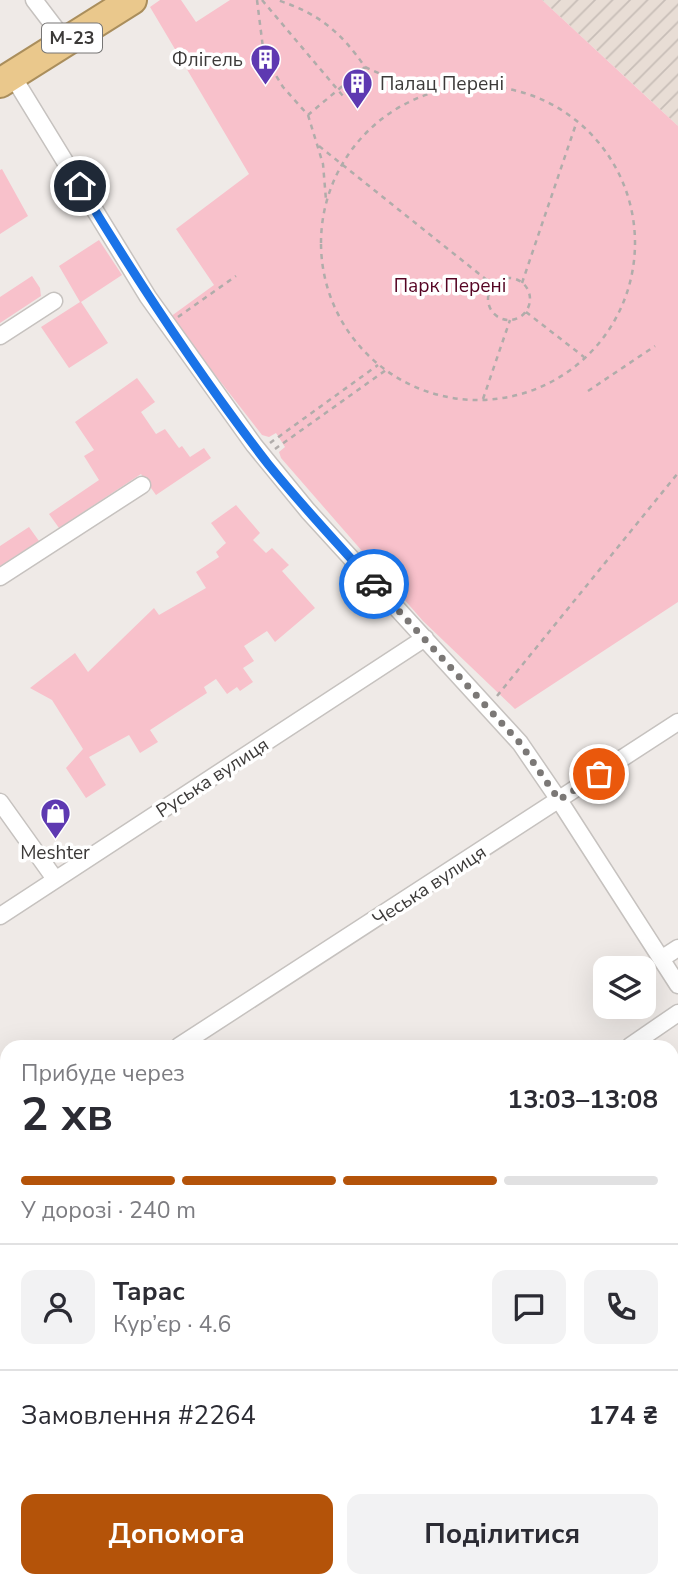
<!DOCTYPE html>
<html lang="uk">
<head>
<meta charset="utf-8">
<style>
  body { margin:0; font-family:"Nunito Sans",sans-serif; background:#f2f2f3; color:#2b2b33; height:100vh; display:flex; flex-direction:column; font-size:26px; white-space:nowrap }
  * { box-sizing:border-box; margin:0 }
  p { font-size:23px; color:#7c7c81 }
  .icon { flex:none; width:38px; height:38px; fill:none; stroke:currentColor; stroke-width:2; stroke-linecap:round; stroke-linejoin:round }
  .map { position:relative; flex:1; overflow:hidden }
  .side { position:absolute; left:0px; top:1040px; width:679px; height:548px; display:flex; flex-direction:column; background:#fff; border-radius:21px 21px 0 0; box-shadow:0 7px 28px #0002 }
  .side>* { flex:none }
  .buttons { position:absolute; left:593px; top:956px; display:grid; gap:14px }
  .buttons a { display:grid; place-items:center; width:63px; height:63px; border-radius:14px; background:#fff; box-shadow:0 7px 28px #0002; font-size:35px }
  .pin { position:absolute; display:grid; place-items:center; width:60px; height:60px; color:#fff; margin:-30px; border:4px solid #fff; border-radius:50%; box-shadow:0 2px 7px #0007 }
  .courier { position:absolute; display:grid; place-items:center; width:70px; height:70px; margin:-35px; border:5px solid #1a73e8; border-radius:50%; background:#fff; color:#222; box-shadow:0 2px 9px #0007 }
  .summary em { font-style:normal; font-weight:700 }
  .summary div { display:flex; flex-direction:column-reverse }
  .summary { display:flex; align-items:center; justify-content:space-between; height:119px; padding:0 21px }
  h1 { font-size:46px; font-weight:700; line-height:52px }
  .bar { display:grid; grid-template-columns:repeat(4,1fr); gap:10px 7px; align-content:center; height:84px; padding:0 21px }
  .bar i { height:9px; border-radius:5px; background:#e1e1e2 }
  .bar .current { background:#b45309 }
  .bar p { grid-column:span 4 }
  .line { display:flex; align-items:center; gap:18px; padding:0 21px; border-top:2px solid #e1e1e2 }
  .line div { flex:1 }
  .round { display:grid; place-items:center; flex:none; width:74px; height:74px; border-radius:14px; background:#f2f2f3 }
  .primary-button { display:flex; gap:14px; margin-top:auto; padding:14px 21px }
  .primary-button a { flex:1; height:80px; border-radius:14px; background:#b45309; color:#fff; font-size:28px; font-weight:700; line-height:80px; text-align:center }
  .primary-button a+a { background:#f2f2f3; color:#2b2b33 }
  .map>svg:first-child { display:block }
  .industrial { fill:url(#industrial-furrows) }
  .cemetery { fill:url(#cemetery-stones) }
  .green { fill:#f8c1cb }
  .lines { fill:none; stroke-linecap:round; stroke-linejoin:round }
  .minor-casing { stroke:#c6c2bf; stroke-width:19 }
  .trunk-casing { stroke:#aa8e5c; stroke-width:32 }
  .path { stroke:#b0acaa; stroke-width:2.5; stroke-dasharray:5 5; stroke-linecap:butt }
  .minor { stroke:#fff; stroke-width:16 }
  .trunk { stroke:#eac88c; stroke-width:28 }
  .rail-casing { stroke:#8e8b89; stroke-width:7 }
  .rail { stroke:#fff; stroke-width:4.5; stroke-dasharray:13; stroke-linecap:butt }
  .done { stroke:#7b7876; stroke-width:7; stroke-dasharray:0 12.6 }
  .route { stroke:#1a73e8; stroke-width:9 }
  .labels { text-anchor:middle; stroke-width:7; stroke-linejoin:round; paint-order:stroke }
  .shield { fill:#fff; stroke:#767574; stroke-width:2 }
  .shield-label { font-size:18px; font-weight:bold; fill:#3c3a39 }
  .poi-label { font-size:19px; fill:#3c3a39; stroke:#fff; text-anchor:end }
  .park-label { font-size:19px; fill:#550423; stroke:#fff }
  .street-label { font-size:19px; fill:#3c3a39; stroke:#fff }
</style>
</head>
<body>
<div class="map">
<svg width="678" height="1586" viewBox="0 0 678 1586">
  <defs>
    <pattern id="industrial-furrows" width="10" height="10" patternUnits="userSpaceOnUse" patternTransform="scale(1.75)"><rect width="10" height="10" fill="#e8ddd5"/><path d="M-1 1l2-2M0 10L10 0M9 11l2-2" fill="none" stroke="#c8beb8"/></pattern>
    <pattern id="cemetery-stones" width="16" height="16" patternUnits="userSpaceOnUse" patternTransform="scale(1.75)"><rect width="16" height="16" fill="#f8c1cb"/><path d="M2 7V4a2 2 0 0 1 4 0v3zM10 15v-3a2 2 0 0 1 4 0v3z" fill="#ca9ea6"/></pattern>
  </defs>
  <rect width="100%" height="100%" fill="#efeae7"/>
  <path class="industrial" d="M542 0H678V126L647 97Z
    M678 1552V1586H607L619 1580H672V1555Z"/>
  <path class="cemetery" d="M2 1318 7 1319V1580H208L212 1586H0Z"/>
  <path class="green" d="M160 0H181L196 22 230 0H542L678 126V602L515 709 423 621 281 458 279 452 285 447 276 433 269 437 262 435 170 317 214 285 176 229 249 174 150 7Z
    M2 169 28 216 0 234V170Z
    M99 240 122 275 81 302 108 343 69 368 41 327 80 302 59 266Z
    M32 276 40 288 41 296 0 323V297Z
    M137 378 155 402 141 412 156 434 165 429 179 448 182 446 190 457 204 448 211 458 156 495 141 474 59 528 49 514 99 480 84 456 94 450 75 422Z
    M236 505 260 533 253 540 266 553 272 548 289 565 282 571 315 608 275 642 267 631 244 646 254 661 243 668 253 682 240 691 237 687 227 694 216 679 204 687 207 693 150 730 158 742 140 753 129 735 89 757 106 785 86 798 66 768 83 749 52 700 30 688 75 653 88 672 154 608 159 615 206 588 196 572 219 557 216 552 226 543 211 523Z
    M29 527 39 541 0 566V546Z"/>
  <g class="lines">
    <defs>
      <path id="minor" d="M34 0 66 42
        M12 75 148 297 254 445 308 511 520 743 559 800 678 985
        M0 336 54 301
        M0 577 142 485
        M0 802 55 879
        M0 916 425 638
        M661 959 678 948
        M179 1046 678 722
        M630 1046 678 1013
        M0 1163 7 1158
        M672 1265 678 1261"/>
      <path id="trunk" d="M0 83 132 0"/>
    </defs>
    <use href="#minor" class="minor-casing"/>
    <use href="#trunk" class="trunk-casing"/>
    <path class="path" d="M257 0 264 56 283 87 308 115 365 67C341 32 318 13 277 0
      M262 0 343 96
      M365 67 392 79 452 87
      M321 243a157 157 0 1 1 314 0a157 157 0 1 1-314 0Z
      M308 115 323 164 326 200
      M319 146 493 285
      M488 299a21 21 0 1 1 42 0a21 21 0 1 1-42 0Z
      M522 283 577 121
      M526 312 584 357
      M178 317 236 276
      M588 391 655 346
      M483 399 510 320
      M270 443 378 365
      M275 449 386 370
      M497 696 678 473
      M0 1318 7 1317
      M0 1331 7 1330
      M0 1497 7 1493
      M0 1555 7 1551
      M13 1586 23 1580
      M93 1586 102 1580"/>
    <use href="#minor" class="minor"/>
    <use href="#trunk" class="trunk"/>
    <defs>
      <path id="rail" d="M672 1498 678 1495
        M487 1586 499 1580"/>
    </defs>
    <use href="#rail" class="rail-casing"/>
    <use href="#rail" class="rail"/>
  </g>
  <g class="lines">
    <path class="done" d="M374 584 520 743 559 800 599 774"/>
    <path class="route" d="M80 186C138 282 199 375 268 464 302 506 338 544 374 584"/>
  </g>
  <defs>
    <symbol id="building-pin" viewBox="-11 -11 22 30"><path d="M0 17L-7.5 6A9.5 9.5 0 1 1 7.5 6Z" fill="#5e39b1" stroke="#fff"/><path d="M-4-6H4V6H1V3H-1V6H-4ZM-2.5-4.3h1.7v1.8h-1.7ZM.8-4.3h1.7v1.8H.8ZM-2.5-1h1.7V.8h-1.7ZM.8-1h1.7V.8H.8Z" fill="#fff"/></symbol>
    <symbol id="shop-pin" viewBox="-11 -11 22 30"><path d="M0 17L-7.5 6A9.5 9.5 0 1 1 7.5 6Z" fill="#5e39b1" stroke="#fff"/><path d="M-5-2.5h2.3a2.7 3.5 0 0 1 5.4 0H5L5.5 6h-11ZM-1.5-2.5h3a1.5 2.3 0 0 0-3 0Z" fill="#fff"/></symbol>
  </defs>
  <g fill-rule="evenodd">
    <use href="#building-pin" x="248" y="42" width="35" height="47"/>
    <use href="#building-pin" x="340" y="66" width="35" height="47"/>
    <use href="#shop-pin" x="38" y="796" width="35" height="47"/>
  </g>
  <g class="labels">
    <rect class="shield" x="42" y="23.5" width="60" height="29" rx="5"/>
    <g class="shield-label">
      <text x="72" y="44">М-23</text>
    </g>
    <g class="poi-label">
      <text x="243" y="66">Флігель</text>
      <text x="380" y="90" text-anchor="start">Палац Перені</text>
      <text x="55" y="859" text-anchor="middle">Meshter</text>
    </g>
    <g class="park-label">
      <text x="450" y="292">Парк Перені</text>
    </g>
    <g class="street-label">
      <text transform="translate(212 777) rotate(-33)" y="7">Руська вулиця</text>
      <text transform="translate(429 885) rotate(-33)" y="7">Чеська вулиця</text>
    </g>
  </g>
</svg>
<div class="buttons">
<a><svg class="icon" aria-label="layers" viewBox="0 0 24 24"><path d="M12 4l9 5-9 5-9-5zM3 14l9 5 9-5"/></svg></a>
</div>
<div class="pin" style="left:599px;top:774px;background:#ea580c"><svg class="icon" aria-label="bag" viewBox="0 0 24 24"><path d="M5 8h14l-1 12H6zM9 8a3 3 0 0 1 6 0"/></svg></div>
<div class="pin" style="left:80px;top:186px;background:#1f2937"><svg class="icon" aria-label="home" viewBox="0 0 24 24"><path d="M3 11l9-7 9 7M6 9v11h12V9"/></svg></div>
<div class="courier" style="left:374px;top:584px"><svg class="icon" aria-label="car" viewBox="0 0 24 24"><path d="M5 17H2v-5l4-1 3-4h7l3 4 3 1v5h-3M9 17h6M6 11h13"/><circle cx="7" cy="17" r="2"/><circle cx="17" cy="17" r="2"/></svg></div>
<section class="side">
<div class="summary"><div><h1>2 хв</h1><p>Прибуде через</p></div><em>13:03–13:08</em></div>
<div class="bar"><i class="current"></i><i class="current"></i><i class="current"></i><i></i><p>У дорозі · 240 m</p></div>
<div class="line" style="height:126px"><a class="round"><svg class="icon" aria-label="person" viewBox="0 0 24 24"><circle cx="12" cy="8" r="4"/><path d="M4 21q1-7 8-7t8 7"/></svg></a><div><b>Тарас</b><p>Кур’єр · 4.6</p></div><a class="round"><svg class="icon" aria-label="chat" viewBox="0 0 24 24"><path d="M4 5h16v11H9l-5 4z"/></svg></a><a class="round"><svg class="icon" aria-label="phone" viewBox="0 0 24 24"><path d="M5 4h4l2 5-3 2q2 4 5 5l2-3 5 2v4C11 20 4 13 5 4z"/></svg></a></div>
<div class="line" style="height:91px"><div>Замовлення #2264</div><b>174 ₴</b></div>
<div class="primary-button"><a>Допомога</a><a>Поділитися</a></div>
</section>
</div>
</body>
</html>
